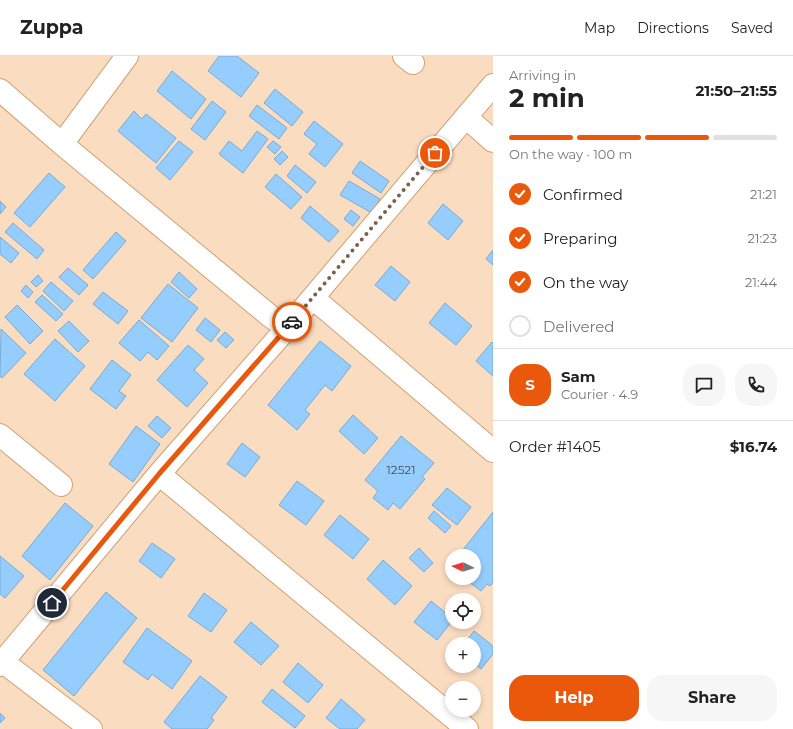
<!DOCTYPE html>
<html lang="en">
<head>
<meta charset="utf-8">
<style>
  body { margin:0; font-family:Montserrat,sans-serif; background:#f6f6f6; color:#222; height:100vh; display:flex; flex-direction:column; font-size:15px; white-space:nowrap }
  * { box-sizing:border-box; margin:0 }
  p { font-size:13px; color:#767676 }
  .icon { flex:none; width:22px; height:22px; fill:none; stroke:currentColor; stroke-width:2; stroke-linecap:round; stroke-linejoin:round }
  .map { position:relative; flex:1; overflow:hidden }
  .drawer { display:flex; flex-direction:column; background:#fff; width:300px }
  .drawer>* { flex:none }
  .needle { width:26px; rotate:275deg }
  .tools { position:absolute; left:445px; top:493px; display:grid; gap:8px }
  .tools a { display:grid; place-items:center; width:36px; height:36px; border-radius:50%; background:#fff; box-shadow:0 2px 6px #0003; font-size:20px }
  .pin { position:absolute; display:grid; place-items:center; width:34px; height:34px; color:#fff; margin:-17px; border:2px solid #fff; border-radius:50%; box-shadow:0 1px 4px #0007 }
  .courier { position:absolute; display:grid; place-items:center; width:40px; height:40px; margin:-20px; border:3px solid #ea580c; border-radius:50%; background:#fff; color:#222; box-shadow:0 1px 5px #0007 }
  .summary em { font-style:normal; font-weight:700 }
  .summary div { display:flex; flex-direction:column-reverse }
  .summary { display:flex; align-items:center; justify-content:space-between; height:68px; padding:0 16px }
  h1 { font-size:26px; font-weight:700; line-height:30px }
  .bar { display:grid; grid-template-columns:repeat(4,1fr); gap:6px 4px; align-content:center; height:48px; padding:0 16px }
  .bar i { height:5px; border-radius:3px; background:#e0e0e0 }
  .bar .current { background:#ea580c }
  .bar p { grid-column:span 4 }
  .line { display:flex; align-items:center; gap:10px; padding:0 16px; border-top:1px solid #e0e0e0 }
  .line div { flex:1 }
  .round { display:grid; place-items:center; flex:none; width:42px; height:42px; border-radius:16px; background:#f6f6f6 }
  ol { padding:0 16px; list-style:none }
  li { display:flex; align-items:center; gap:12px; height:44px }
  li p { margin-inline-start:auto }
  li .icon { padding:4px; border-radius:50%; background:#ea580c; color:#fff; stroke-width:4 }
  li:last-child { color:#767676 }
  li i { width:22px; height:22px; border:2px solid #e0e0e0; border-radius:50% }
  .cta { display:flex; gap:8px; margin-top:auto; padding:8px 16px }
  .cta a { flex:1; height:46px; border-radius:16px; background:#ea580c; color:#fff; font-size:16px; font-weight:700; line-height:46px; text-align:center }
  .cta a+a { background:#f6f6f6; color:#222 }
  header { display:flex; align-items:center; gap:24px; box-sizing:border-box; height:56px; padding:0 20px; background:#fff; border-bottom:1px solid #e0e0e0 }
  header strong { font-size:19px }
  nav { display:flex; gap:22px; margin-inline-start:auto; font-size:14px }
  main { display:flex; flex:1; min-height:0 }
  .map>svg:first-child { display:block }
  .building { fill:#95cefe; stroke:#76aad5 }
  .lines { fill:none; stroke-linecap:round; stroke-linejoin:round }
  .minor-casing { stroke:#d0a073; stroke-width:24 }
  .minor { stroke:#fff; stroke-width:22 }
  .done { stroke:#79624d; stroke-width:4; stroke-dasharray:0 7.2 }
  .route { stroke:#ea580c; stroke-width:5 }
  .labels { text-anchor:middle; stroke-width:3; stroke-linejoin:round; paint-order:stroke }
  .number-label { font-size:12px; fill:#4c4c4b }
</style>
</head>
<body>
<header>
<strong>Zuppa</strong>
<nav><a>Map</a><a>Directions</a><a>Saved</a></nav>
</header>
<main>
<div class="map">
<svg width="493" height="673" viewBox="0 0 493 673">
  <rect width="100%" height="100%" fill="#fadcc0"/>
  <path class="building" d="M219 0H237L259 17 241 41 208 15Z
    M172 15 206 43 191 63 157 35Z
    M275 33 303 56 292 70 264 47Z
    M212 45 226 56 205 84 191 73Z
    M257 49 287 72 279 83 249 60Z
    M134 55 142 63 146 58 176 82 156 107 118 75Z
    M314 65 343 88 325 111 309 98 317 88 304 78Z
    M257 75 268 83 243 117 219 98 229 85 242 95Z
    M179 85 193 96 170 124 156 112Z
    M273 85 281 91 275 98 267 91Z
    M282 95 288 101 280 109 274 103Z
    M360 105 389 125 381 137 352 117Z
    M295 109 316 126 307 137 287 120Z
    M49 117 65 131 30 171 14 157Z
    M276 118 302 141 291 153 265 131Z
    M349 125 380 143 372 157 340 139Z
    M0 145 6 151 0 158Z
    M443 148 463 165 448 184 428 167Z
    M310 150 339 175 329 186 301 162Z
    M351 154 360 161 353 170 344 163Z
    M13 167 44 194 37 203 5 176Z
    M116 176 126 185 93 223 83 214Z
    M0 181 19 197 11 207 0 198Z
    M493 194V209L486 203Z
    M391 210 410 226 395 245 375 229Z
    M68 212 88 229 79 239 59 221Z
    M179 216 197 233 189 242 171 226Z
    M38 219 43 225 36 231 31 226Z
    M51 226 73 245 64 255 43 235Z
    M168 228 198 252 172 286 141 262Z
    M26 229 33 236 28 242 21 235Z
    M103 236 128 255 118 268 93 248Z
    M42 239 63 258 56 265 35 246Z
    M445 247 472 270 456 289 429 267Z
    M17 249 43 275 30 288 5 261Z
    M205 262 220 274 211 286 196 274Z
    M139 264 169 290 157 304 148 296 140 305 119 287Z
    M69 265 89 285 78 296 58 275Z
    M1 273 26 297 2 322 0 320Z
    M225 276 234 284 226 292 217 284Z
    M55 283 85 310 55 345 24 318Z
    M320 285 351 310 332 335 325 329 305 354 310 358 297 374 268 349Z
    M492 286 493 287V320L476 305Z
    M188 289 204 303 194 314 208 327 187 351 157 324Z
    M112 304 131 319 119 335 126 340 116 353 90 333Z
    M353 359 378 382 364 398 339 375Z
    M157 360 171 372 162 382 148 370Z
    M136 370 160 388 133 426 109 408Z
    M401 380 434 407 422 421 425 423 400 453 393 447 388 454 373 442 378 435 365 424Z
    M242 387 260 401 245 421 227 408Z
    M297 425 324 445 306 469 279 449Z
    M447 432 471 451 457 469 432 449Z
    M65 447 93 470 50 524 22 500Z
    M434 455 451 470 445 477 428 462Z
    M493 456V527L490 530 487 528 481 535 468 525 471 522H474V500H458Z
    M340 459 369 483 353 503 324 479Z
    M152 487 175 503 161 522 139 505Z
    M419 492 433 507 424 516 409 502Z
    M0 500 24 520 5 542 0 538Z
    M383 504 412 530 395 549 367 523Z
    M106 536 137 562 74 640 43 614Z
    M204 537 227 554 211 576 188 560Z
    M431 545 452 562V565L437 584 414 566Z
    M251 566 279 590 261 609 234 586Z
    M147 572 192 605 172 633 152 618 148 624 123 606Z
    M474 575 493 590V598L481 613 474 607V588H464Z
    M298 607 323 629 308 647 283 626Z
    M200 620 227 641 211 662 214 664 207 673H172L164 666Z
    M272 633 305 660 295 672 262 646Z
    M341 643 365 664 357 673H340L326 662Z
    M0 657 5 662 0 667Z"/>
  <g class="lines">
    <defs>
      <path id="minor" d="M404 0 413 7
        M0 34 62 88 270 260 287 272
        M466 61 493 85
        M62 88 127 0
        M313 242 493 395
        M0 379 61 429
        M159 418 467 673
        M3 606 91 673
        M0 609 159 418 287 272 493 29"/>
    </defs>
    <use href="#minor" class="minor-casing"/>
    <use href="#minor" class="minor"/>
  </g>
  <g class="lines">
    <path class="done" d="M292 266 435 97"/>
    <path class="route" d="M52 547 159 418 292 266"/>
  </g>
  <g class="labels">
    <g class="number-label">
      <text x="401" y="418">12521</text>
    </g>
  </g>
</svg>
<div class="tools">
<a><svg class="needle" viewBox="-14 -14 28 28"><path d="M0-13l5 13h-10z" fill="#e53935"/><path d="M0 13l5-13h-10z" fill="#767676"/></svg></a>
<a><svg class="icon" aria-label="locate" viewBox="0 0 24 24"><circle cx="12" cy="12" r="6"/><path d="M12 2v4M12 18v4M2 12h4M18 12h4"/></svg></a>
<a>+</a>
<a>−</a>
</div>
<div class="pin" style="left:435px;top:97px;background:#ea580c"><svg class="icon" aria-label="bag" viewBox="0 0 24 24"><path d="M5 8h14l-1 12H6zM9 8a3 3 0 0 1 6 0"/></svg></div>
<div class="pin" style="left:52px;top:547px;background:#1f2937"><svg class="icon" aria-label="home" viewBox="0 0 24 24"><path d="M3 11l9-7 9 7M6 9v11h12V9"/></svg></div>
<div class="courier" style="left:292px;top:266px"><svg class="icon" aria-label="car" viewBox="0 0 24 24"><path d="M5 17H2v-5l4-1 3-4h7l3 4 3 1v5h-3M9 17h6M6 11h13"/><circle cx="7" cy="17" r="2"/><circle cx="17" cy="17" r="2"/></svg></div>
</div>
<section class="drawer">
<div class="summary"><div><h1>2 min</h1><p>Arriving in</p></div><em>21:50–21:55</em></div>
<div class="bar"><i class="current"></i><i class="current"></i><i class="current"></i><i></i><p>On the way · 100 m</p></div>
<ol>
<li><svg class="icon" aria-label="check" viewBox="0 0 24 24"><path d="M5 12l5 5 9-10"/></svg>Confirmed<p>21:21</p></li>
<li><svg class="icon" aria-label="check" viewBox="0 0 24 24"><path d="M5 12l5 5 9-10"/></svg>Preparing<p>21:23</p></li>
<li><svg class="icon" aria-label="check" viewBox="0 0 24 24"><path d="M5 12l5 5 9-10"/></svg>On the way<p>21:44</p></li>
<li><i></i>Delivered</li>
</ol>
<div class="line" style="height:72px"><b class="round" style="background:#ea580c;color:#fff">S</b><div><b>Sam</b><p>Courier · 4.9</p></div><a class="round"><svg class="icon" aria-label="chat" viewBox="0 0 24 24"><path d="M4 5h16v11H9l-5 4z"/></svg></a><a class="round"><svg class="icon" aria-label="phone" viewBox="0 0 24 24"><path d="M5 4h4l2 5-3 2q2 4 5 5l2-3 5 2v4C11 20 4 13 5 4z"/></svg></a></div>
<div class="line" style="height:52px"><div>Order #1405</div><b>$16.74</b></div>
<div class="cta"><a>Help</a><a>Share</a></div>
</section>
</main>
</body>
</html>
